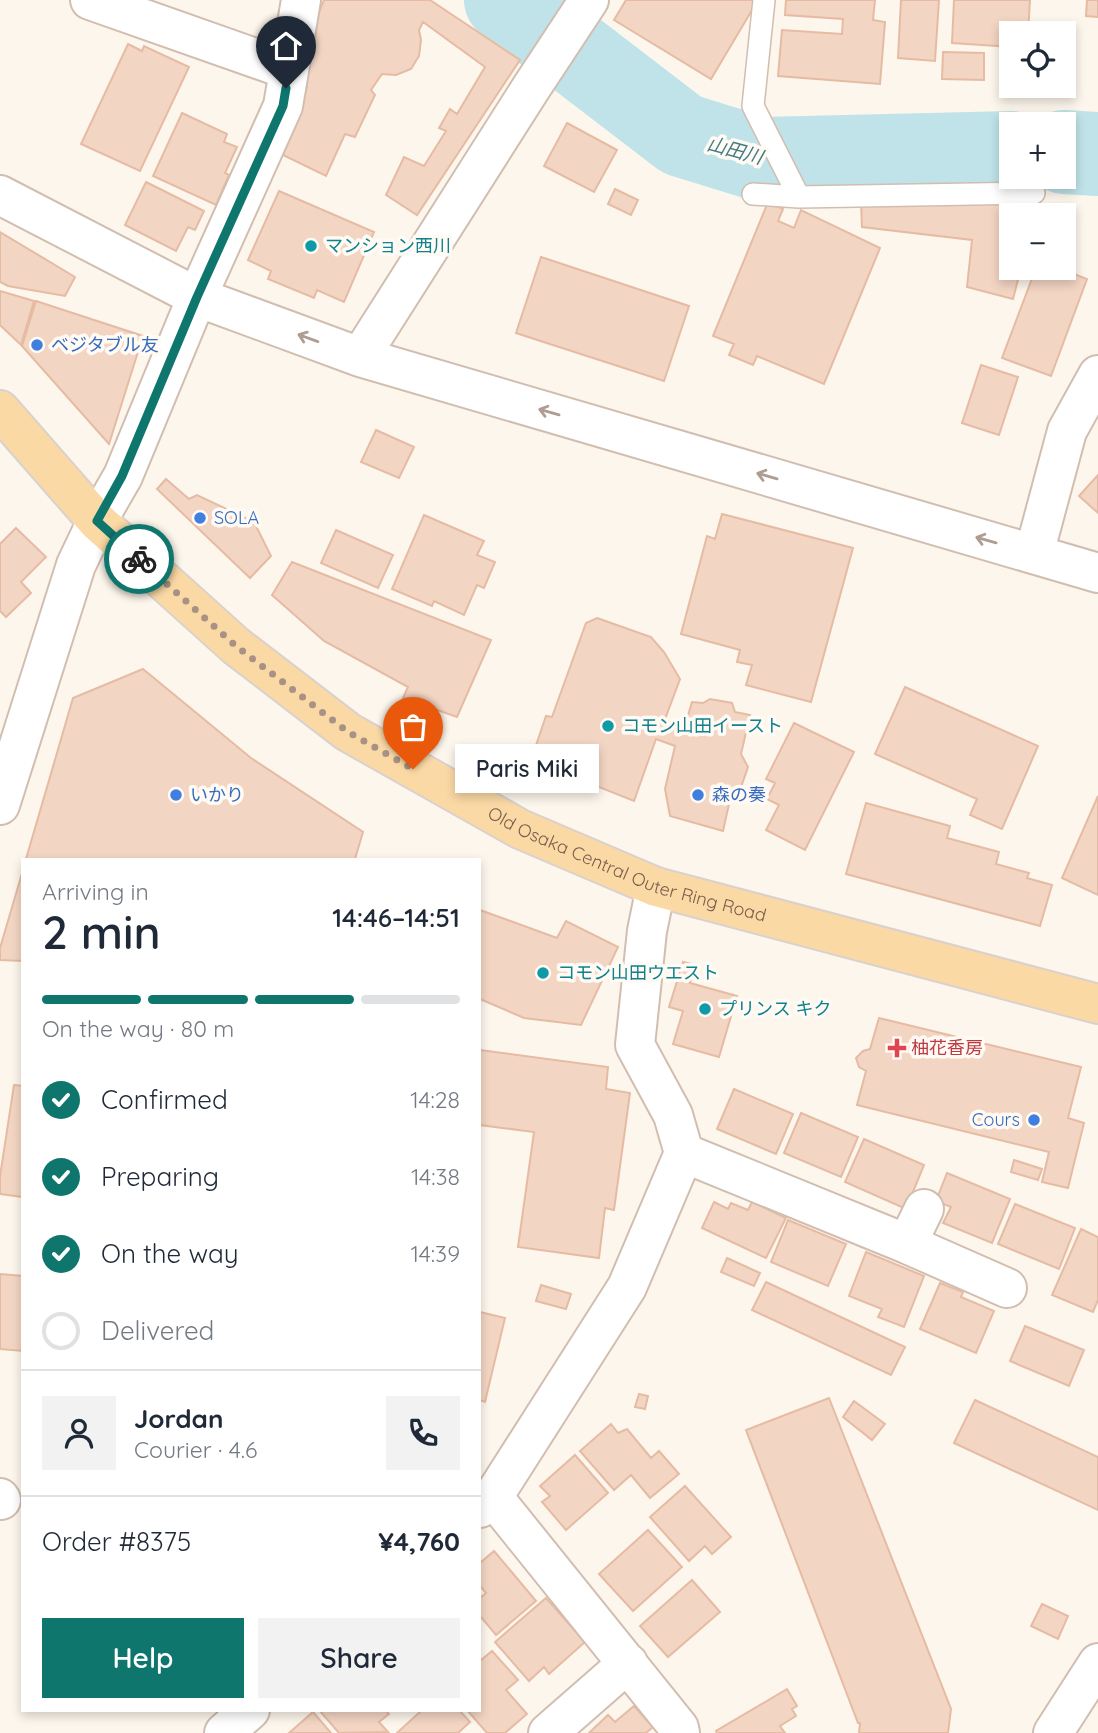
<!DOCTYPE html>
<html lang="en">
<head>
<meta charset="utf-8">
<style>
  body { margin:0; font-family:Quicksand,"Noto Sans JP",sans-serif; background:#f2f2f3; color:#1f2937; height:100vh; display:flex; flex-direction:column; font-size:26px; white-space:nowrap }
  * { box-sizing:border-box; margin:0 }
  p { font-size:23px; color:#747a83 }
  .icon { flex:none; width:38px; height:38px; fill:none; stroke:currentColor; stroke-width:2; stroke-linecap:round; stroke-linejoin:round }
  .map { position:relative; flex:1; overflow:hidden }
  .details { position:absolute; left:21px; top:858px; width:460px; height:854px; display:flex; flex-direction:column; background:#fff; border-radius:0px; box-shadow:0 4px 10px #0003 }
  .details>* { flex:none }
  .tools { position:absolute; left:999px; top:21px; display:grid; gap:14px }
  .tools a { display:grid; place-items:center; width:77px; height:77px; border-radius:0px; background:#fff; box-shadow:0 4px 10px #0003; font-size:35px }
  .pin { position:absolute; display:grid; place-items:center; width:60px; height:60px; color:#fff; margin:-72px -30px; border-radius:50% 50% 50% 0; rotate:-45deg; box-shadow:0 0 7px #0007 }
  .pin .icon { rotate:45deg }
  .courier { position:absolute; display:grid; place-items:center; width:70px; height:70px; margin:-35px; border:5px solid #0f766e; border-radius:50%; background:#fff; color:#222; box-shadow:0 2px 9px #0007 }
  .bubble { position:absolute; height:49px; border-radius:0px; background:#fff; box-shadow:0 4px 10px #0003; font-size:23px; font-weight:600; line-height:49px; text-align:center }
  .head em { font-style:normal; font-weight:600 }
  .head div { display:flex; flex-direction:column-reverse }
  .head { display:flex; align-items:center; justify-content:space-between; height:119px; padding:0 21px }
  h1 { font-size:46px; font-weight:600; line-height:52px }
  .bar { display:grid; grid-template-columns:repeat(4,1fr); gap:10px 7px; align-content:center; height:84px; padding:0 21px }
  .bar i { height:9px; border-radius:5px; background:#e0e1e3 }
  .bar .active { background:#0f766e }
  .bar p { grid-column:span 4 }
  .line { display:flex; align-items:center; gap:18px; padding:0 21px; border-top:2px solid #e0e1e3 }
  .line div { flex:1 }
  .round { display:grid; place-items:center; flex:none; width:74px; height:74px; border-radius:0px; background:#f2f2f3 }
  ol { padding:0 21px; list-style:none }
  li { display:flex; align-items:center; gap:21px; height:77px }
  li p { margin-inline-start:auto }
  li .icon { padding:7px; border-radius:50%; background:#0f766e; color:#fff; stroke-width:4 }
  li:last-child { color:#747a83 }
  li i { width:38px; height:38px; border:4px solid #e0e1e3; border-radius:50% }
  .button { display:flex; gap:14px; margin-top:auto; padding:14px 21px }
  .button a { flex:1; height:80px; border-radius:0px; background:#0f766e; color:#fff; font-size:28px; font-weight:600; line-height:80px; text-align:center }
  .button a+a { background:#f2f2f3; color:#1f2937 }
  .map>svg:first-child { display:block }
  .lines { fill:none; stroke-linecap:round; stroke-linejoin:round }
  .river { stroke:#bfe3e8; stroke-width:84 }
  .building { fill:#f3d5c3; stroke:#e6bba3; stroke-width:2 }
  .service-casing { stroke:#d1beb0; stroke-width:24 }
  .minor-casing { stroke:#d1beb0; stroke-width:42 }
  .tertiary-casing { stroke:#d1beb0; stroke-width:42 }
  .primary-casing { stroke:#dad1cd; stroke-width:42 }
  .service { stroke:#fff; stroke-width:21 }
  .minor { stroke:#fff; stroke-width:38 }
  .tertiary { stroke:#fff; stroke-width:38 }
  .primary { stroke:#fbd9a5; stroke-width:38 }
  .oneway { stroke:#af9d94 }
  .done { stroke:#a89285; stroke-width:7; stroke-dasharray:0 12.6 }
  .route { stroke:#0f766e; stroke-width:9 }
  .culture-dot { fill:#0f9aa8; stroke:#fffaf3; stroke-width:2.5 }
  .shop-dot { fill:#3f7fe0; stroke:#fffaf3; stroke-width:2.5 }
  .health-dot { fill:#e0444e; stroke:#fffaf3; stroke-width:2.5 }
  .labels { text-anchor:middle; stroke-width:7; stroke-linejoin:round; paint-order:stroke }
  .culture-label { font-size:18px; fill:#0d838f; stroke:#fffaf3; text-anchor:start }
  .shop-label { font-size:18px; fill:#366cbe; stroke:#fffaf3; text-anchor:start }
  .street-label { font-size:18px; fill:#7a5c4d; stroke:#fffaf3 }
  .health-label { font-size:18px; fill:#be3a42; stroke:#fffaf3; text-anchor:start }
  .water-label { font-size:19px; font-style:italic; fill:#437c86; stroke:#fffaf3 }
</style>
</head>
<body>
<div class="map">
<svg width="1098" height="1733" viewBox="0 0 1098 1733">
  <rect width="100%" height="100%" fill="#fdf6ec"/>
  <g class="lines">
    <path class="river" d="M506 0 682 135 760 159 1012 153
      M1064 152 1098 154"/>
  </g>
  <path class="building" d="M324 0H430L520 60 417 215 386 195 404 157 424 166 446 131 439 128 450 109 457 114 485 67 423 22 419 30 421 40 419 56 411 69 396 75 382 74 371 90 375 95 355 137 345 134 326 176 283 155 307 87 303 80 309 68 305 61 314 43 309 37Z
    M626 0H758L711 79 614 20Z
    M786 0H875L873 20 885 22 880 84 778 76 782 30 842 34 843 19 785 15Z
    M901 0H939L935 61 898 58Z
    M954 0H1030L1028 33H1012V47L952 43Z
    M1087 0H1098V17L1086 16Z
    M128 44 142 51 144 46 189 67 140 171 81 144Z
    M943 52 984 53V80L942 79Z
    M182 113 227 134 224 142 237 147 225 173 229 175 216 205 153 176Z
    M567 123 617 150 594 192 544 166Z
    M146 182 204 211 195 230 188 227 176 251 125 225Z
    M615 189 638 200 631 215 608 204Z
    M279 191 374 232 344 302 317 290 314 298 268 279 271 271 248 260Z
    M1040 201 1036 215H1012V268H1021L1013 299 967 287 972 240 862 227 861 203Z
    M768 202 783 209 778 221 794 228 801 210 880 248 824 384 757 356 753 365 729 355 734 344 713 336Z
    M0 232 75 277 65 296 8 286 0 282Z
    M541 257 689 306 664 381 516 333Z
    M1036 268H1059L1087 279 1051 376 1002 358Z
    M0 291 34 301 21 345 0 325Z
    M36 301 143 336 109 444 22 346Z
    M981 365 1018 377 999 435 962 423Z
    M376 430 414 447 399 478 361 462Z
    M1098 475V513L1079 496Z
    M166 479 189 499 197 495 254 522 271 556 250 578 157 489Z
    M722 514 853 548 811 702 746 685 752 665 737 662 740 650 681 634 707 536 715 539Z
    M424 515 484 541 477 555 495 562 484 588 477 585 464 615 434 601 432 606 392 589Z
    M16 528 46 557 21 582 31 593 6 617 0 611V544Z
    M336 530 393 555 378 588 321 563Z
    M292 562 491 640 457 717 403 698 408 687 324 641 272 595Z
    M597 618 651 637 664 652 680 679 664 722 684 729 692 702 703 703 710 699 732 703 735 712 750 715 741 754 748 767 739 793 731 795 723 831 670 816 665 789 675 746 656 739 634 801 531 760 546 716 552 717 586 623Z
    M143 669 251 758 363 832 355 859H26L73 698Z
    M905 687 1038 746 1002 829 970 815 977 799 875 754Z
    M794 723 854 752 805 850 766 830 779 805 767 799 775 783 766 779Z
    M1098 796V895L1062 878Z
    M866 803 950 826 947 838 999 852 996 864 1029 873 1027 878 1052 885 1040 926 846 874Z
    M23 870V961L0 960V948Z
    M480 910 557 938 566 921 618 947 581 1025 524 1018 480 999Z
    M683 962 696 965 690 983 737 996 719 1057 673 1044 683 1011 669 1007Z
    M879 1018 1081 1067 1068 1118 1084 1123 1068 1188 1042 1182 1049 1152 857 1105 866 1071 859 1067 856 1058 863 1051 870 1049Z
    M480 1050 608 1067 606 1089 630 1093 614 1210 605 1208 599 1258 518 1247 534 1132 480 1125Z
    M14 1085 23 1086V1197L0 1194V1176Z
    M734 1089 793 1114 776 1154 717 1129Z
    M801 1113 858 1137 841 1177 784 1153Z
    M864 1139 924 1165 906 1209 845 1182Z
    M1014 1160 1042 1169 1038 1180 1011 1172Z
    M947 1173 1010 1199 992 1243 943 1223 951 1207 936 1201Z
    M714 1202 728 1209 731 1203 748 1210 752 1202 786 1218 766 1258 702 1228Z
    M1015 1204 1075 1228 1059 1269 998 1244Z
    M788 1220 846 1244 828 1286 771 1262Z
    M1081 1229 1098 1237V1300L1093 1312 1052 1295Z
    M866 1252 924 1276 904 1327 878 1317 882 1309 849 1296Z
    M727 1258 760 1273 754 1286 721 1272Z
    M0 1274 23 1276V1351L0 1349Z
    M766 1282 905 1347 891 1375 752 1310Z
    M940 1283 963 1292 961 1297 994 1311 976 1353 920 1329Z
    M541 1285 571 1294 566 1309 536 1301Z
    M480 1312 505 1318 485 1402 480 1400Z
    M1025 1326 1084 1350 1069 1386 1010 1361Z
    M639 1394 648 1396 645 1409 635 1407Z
    M829 1398 951 1709 948 1733H859L860 1723H858L746 1430Z
    M975 1400 1098 1457V1510L954 1443Z
    M854 1401 885 1424 872 1440 843 1417Z
    M611 1424 618 1433 627 1429 651 1458 659 1451 679 1474 650 1498 631 1475 614 1490 580 1451Z
    M575 1455 608 1493 566 1530 542 1502 550 1496 540 1486Z
    M685 1486 731 1537 712 1554 705 1546 689 1561 650 1517Z
    M648 1530 682 1567 633 1611 599 1574Z
    M494 1551 536 1601 496 1635 480 1616V1598L486 1593 480 1586V1563Z
    M692 1580 720 1612 668 1657 640 1626Z
    M546 1598 585 1642 549 1674 544 1667 529 1681 495 1642Z
    M1042 1604 1068 1616 1058 1639 1031 1626Z
    M492 1651 518 1680 506 1690 527 1714 505 1733H487L467 1710H480V1661Z
    M787 1689 797 1706 792 1709 796 1716 780 1726 785 1733H717L716 1731Z
    M634 1706 653 1727 646 1733H589L608 1715 615 1722Z
    M319 1710H385L389 1714 379 1722 388 1732 339 1733Z
    M422 1710H459L470 1722 458 1733H397Z
    M313 1712 331 1733H289Z"/>
  <g class="lines">
    <defs>
      <path id="service" d="M764 0 753 106 799 197
        M753 194 799 197 1034 193"/>
      <path id="minor" d="M90 0 289 70
        M0 195 197 297 360 357 1098 573
        M360 357 531 88 589 0
        M97 521 123 476 197 297 283 106 301 0
        M1034 554 1067 431 1098 375
        M684 1153 907 1244 1007 1288
        M907 1244 924 1209
        M493 1497 679 1728 680 1733
        M0 1498 1 1500
        M480 1508 493 1497 627 1287 684 1153 673 1115 635 1045 647 931 656 887
        M224 1733 250 1710
        M548 1733 628 1663
        M1053 1733 1098 1663"/>
      <path id="tertiary" d="M0 805 76 565 97 521"/>
      <g id="primary">
        <path id="s1" d="M0 410 97 521 236 646 348 732 520 829 656 887 1098 1004"/>
      </g>
    </defs>
    <use href="#service" class="service-casing"/>
    <use href="#minor" class="minor-casing"/>
    <use href="#tertiary" class="tertiary-casing"/>
    <use href="#primary" class="primary-casing"/>
    <use href="#service" class="service"/>
    <use href="#minor" class="minor"/>
    <use href="#tertiary" class="tertiary"/>
    <use href="#primary" class="primary"/>
  </g>
  <defs><path id="oneway-shaft" d="M-6 0H5M1.5-3L5.5 0L1.5 3" fill="none" stroke-width="1.6" stroke-linecap="round" stroke-linejoin="round" transform="scale(1.75)"/></defs>
  <g class="oneway">
    <use href="#oneway-shaft" transform="translate(308 338) rotate(-160)"/>
    <use href="#oneway-shaft" transform="translate(549 412) rotate(-164)"/>
    <use href="#oneway-shaft" transform="translate(767 476) rotate(-164)"/>
    <use href="#oneway-shaft" transform="translate(986 540) rotate(-164)"/>
  </g>
  <g class="lines">
    <path class="done" d="M139 559 236 646 348 732 413 769"/>
    <path class="route" d="M139 559 97 521 122 476 197 297 283 106 286 88"/>
  </g>
  <g class="culture-dot">
    <circle cx="311" cy="246" r="7"/>
    <circle cx="608" cy="726" r="7"/>
    <circle cx="543" cy="973" r="7"/>
    <circle cx="705" cy="1009" r="7"/>
  </g>
  <g class="shop-dot">
    <circle cx="37" cy="345" r="7"/>
    <circle cx="200" cy="518" r="7"/>
    <circle cx="176" cy="795" r="7"/>
    <circle cx="698" cy="795" r="7"/>
    <circle cx="1034" cy="1120" r="7"/>
  </g>
  <path class="health-dot" d="M893.5 1037.5h7v7h7v7h-7v7h-7v-7h-7v-7h7z"/>
  <g class="labels">
    <g class="culture-label">
      <text x="325" y="252">マンション西川</text>
      <text x="622" y="732">コモン山田イースト</text>
      <text x="557" y="979">コモン山田ウエスト</text>
      <text x="719" y="1015">プリンス キク</text>
    </g>
    <g class="shop-label">
      <text x="51" y="351">ベジタブル友</text>
      <text x="214" y="524">SOLA</text>
      <text x="190" y="801">いかり</text>
      <text x="712" y="801">森の奏</text>
      <text x="1020" y="1126" text-anchor="end">Cours</text>
    </g>
    <g class="street-label">
      <text dy="6" stroke="none"><textPath href="#s1" startOffset="786">Old Osaka Central Outer Ring Road</textPath></text>
    </g>
    <g class="health-label">
      <text x="911" y="1054">柚花香房</text>
    </g>
    <g class="water-label">
      <text transform="translate(735 150) rotate(15)" y="7">山田川</text>
    </g>
  </g>
</svg>
<div class="tools">
<a><svg class="icon" aria-label="locate" viewBox="0 0 24 24"><circle cx="12" cy="12" r="6"/><path d="M12 2v4M12 18v4M2 12h4M18 12h4"/></svg></a>
<a>+</a>
<a>−</a>
</div>
<div class="pin" style="left:413px;top:769px;background:#ea580c"><svg class="icon" aria-label="bag" viewBox="0 0 24 24"><path d="M5 8h14l-1 12H6zM9 8a3 3 0 0 1 6 0"/></svg></div>
<div class="pin" style="left:286px;top:88px;background:#1f2937"><svg class="icon" aria-label="home" viewBox="0 0 24 24"><path d="M3 11l9-7 9 7M6 9v11h12V9"/></svg></div>
<div class="courier" style="left:139px;top:559px"><svg class="icon" aria-label="bike" viewBox="0 0 24 24"><circle cx="6" cy="16" r="4"/><circle cx="18" cy="16" r="4"/><path d="M6 16l4-8h5l3 8M10 8l3 8H6M13 5h3"/></svg></div>
<div class="bubble" style="left:455px;top:744px;width:144px">Paris Miki</div>
<section class="details">
<div class="head"><div><h1>2 min</h1><p>Arriving in</p></div><em>14:46–14:51</em></div>
<div class="bar"><i class="active"></i><i class="active"></i><i class="active"></i><i></i><p>On the way · 80 m</p></div>
<ol>
<li><svg class="icon" aria-label="check" viewBox="0 0 24 24"><path d="M5 12l5 5 9-10"/></svg>Confirmed<p>14:28</p></li>
<li><svg class="icon" aria-label="check" viewBox="0 0 24 24"><path d="M5 12l5 5 9-10"/></svg>Preparing<p>14:38</p></li>
<li><svg class="icon" aria-label="check" viewBox="0 0 24 24"><path d="M5 12l5 5 9-10"/></svg>On the way<p>14:39</p></li>
<li><i></i>Delivered</li>
</ol>
<div class="line" style="height:126px"><a class="round"><svg class="icon" aria-label="person" viewBox="0 0 24 24"><circle cx="12" cy="8" r="4"/><path d="M4 21q1-7 8-7t8 7"/></svg></a><div><b>Jordan</b><p>Courier · 4.6</p></div><a class="round"><svg class="icon" aria-label="phone" viewBox="0 0 24 24"><path d="M5 4h4l2 5-3 2q2 4 5 5l2-3 5 2v4C11 20 4 13 5 4z"/></svg></a></div>
<div class="line" style="height:91px"><div>Order #8375</div><b>¥4,760</b></div>
<div class="button"><a>Help</a><a>Share</a></div>
</section>
</div>
</body>
</html>
